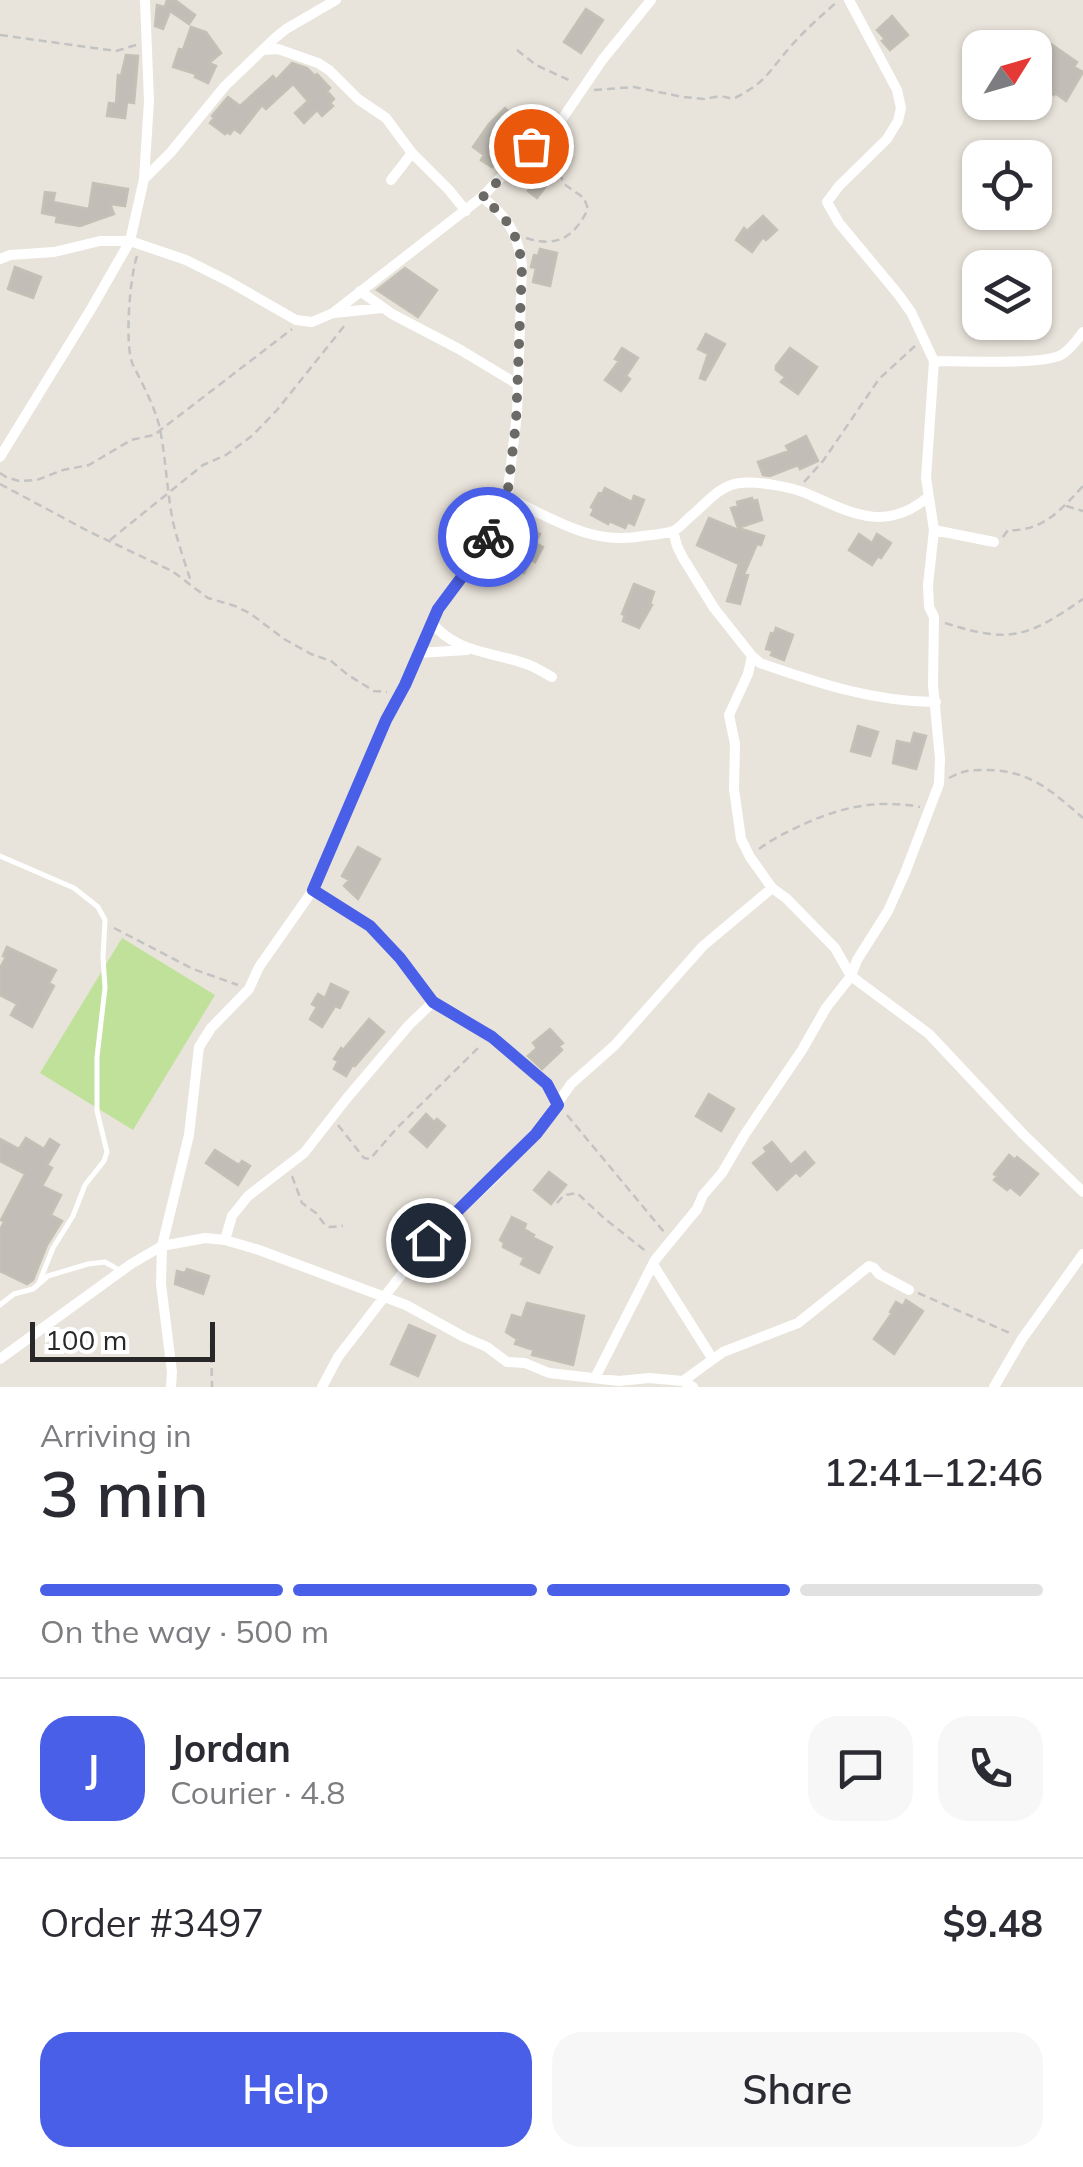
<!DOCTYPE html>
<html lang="en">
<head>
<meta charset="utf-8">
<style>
  body { margin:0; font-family:Mulish,sans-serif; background:#f7f7f7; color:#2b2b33; height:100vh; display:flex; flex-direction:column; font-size:38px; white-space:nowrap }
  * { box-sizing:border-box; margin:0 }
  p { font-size:32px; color:#7c7c81 }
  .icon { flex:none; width:55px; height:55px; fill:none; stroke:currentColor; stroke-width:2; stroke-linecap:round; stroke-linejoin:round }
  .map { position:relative; height:1387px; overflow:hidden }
  .side { display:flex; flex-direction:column; background:#fff; flex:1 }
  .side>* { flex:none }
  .needle { width:65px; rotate:53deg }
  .fabs { position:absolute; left:962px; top:30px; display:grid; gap:20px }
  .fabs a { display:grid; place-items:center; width:90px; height:90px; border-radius:20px; background:#fff; box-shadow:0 2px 8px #0004; font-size:50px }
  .scale { position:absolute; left:30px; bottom:25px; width:185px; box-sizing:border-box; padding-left:10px; border:5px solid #282828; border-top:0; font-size:28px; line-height:35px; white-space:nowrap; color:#282828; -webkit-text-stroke:8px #fff; paint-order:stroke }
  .pin { position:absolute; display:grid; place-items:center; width:85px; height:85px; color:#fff; margin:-42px; border:5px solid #fff; border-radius:50%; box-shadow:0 2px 10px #0007 }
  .courier { position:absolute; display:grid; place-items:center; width:100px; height:100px; margin:-50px; border:8px solid #4a5fe7; border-radius:50%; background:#fff; color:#222; box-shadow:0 2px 12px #0007 }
  .head em { font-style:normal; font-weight:600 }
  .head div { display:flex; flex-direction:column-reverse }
  .head { display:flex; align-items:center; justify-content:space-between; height:170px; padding:0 40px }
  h1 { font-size:65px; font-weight:600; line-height:75px }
  .bar { display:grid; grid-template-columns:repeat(4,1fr); gap:15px 10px; align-content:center; height:120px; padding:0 40px }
  .bar i { height:12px; border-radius:8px; background:#e1e1e2 }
  .bar .current { background:#4a5fe7 }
  .bar p { grid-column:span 4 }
  .line { display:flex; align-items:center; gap:25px; padding:0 40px; border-top:2px solid #e1e1e2 }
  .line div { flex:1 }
  .round { display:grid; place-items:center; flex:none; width:105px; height:105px; border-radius:30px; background:#f7f7f7 }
  .button { display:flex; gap:20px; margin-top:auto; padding:20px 40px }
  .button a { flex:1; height:115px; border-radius:30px; background:#4a5fe7; color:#fff; font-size:40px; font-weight:600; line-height:115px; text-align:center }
  .button a+a { background:#f7f7f7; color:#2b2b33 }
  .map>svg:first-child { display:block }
  .pitch { fill:#bfe199 }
  .building { fill:#c2beb7; stroke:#c4c0b5; stroke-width:2.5 }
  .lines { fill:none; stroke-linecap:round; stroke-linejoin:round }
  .path { stroke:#c3c3c3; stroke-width:2.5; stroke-dasharray:8 5; stroke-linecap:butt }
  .lane { stroke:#fff; stroke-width:5 }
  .street { stroke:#fff; stroke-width:10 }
  .done { stroke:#6c6a67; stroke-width:10; stroke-dasharray:0 18 }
  .route { stroke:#4a5fe7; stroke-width:12 }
</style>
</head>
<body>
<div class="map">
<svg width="1083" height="1387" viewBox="0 0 1083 1387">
  <rect width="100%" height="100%" fill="#e9e4db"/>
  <path class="pitch" d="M122 938 215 995 133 1130 40 1073Z"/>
  <path class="building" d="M167 0H175L195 15 189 24 170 11 163 29 155 26 157 5 165 7Z
    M586 9 603 20 581 53 564 42Z
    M892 16 908 35 890 50 882 41 885 39 877 30Z
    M191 27 206 32 221 53 209 63 216 66 208 83 195 77 196 74 173 67 179 49 183 50Z
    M1051 44 1077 62 1074 67 1083 72 1066 101 1055 93 1054 95 1035 81V50L1042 56Z
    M126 55 138 56 134 103 127 102 125 118 107 116 109 103 116 104 118 75 121 76Z
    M292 63 307 68 315 76 317 74 330 88 327 91 334 99 330 103 333 106 322 116 317 110 304 123 295 113 308 101 293 84 266 109 262 105 240 133 234 129 230 134 227 132 225 134 210 123 214 118 212 116 228 97 240 106 273 76 276 80Z
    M505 108 523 127 509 141 511 142 492 167 481 160 484 155 473 147 489 124Z
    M544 163 556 173 537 198 528 191 531 187 522 180 531 169 536 173Z
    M93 183 128 189 125 206 110 204 114 214 80 226 56 222 57 216 42 213 45 192 55 193 53 202 89 209Z
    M763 216 777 230 766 240 763 237 752 252 736 240 744 228 747 231Z
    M540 249 557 253 550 286 533 282 536 268 531 267 534 255 538 256Z
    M15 267 41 277 33 298 8 289Z
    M405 268 437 290 418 317 377 290Z
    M706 334 725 344 705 380 700 378 708 354 698 349Z
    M622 348 638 358 626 376 630 379 621 391 605 380 619 361 615 359Z
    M790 348 817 367 798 394 781 382 785 377 776 370V366Z
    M806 436 818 461 800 469 798 465 770 476 763 475 758 462 789 451 786 446Z
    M605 488 632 502 634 496 644 500 634 525 628 522 625 528 609 521 608 524 591 515 594 509 591 507 599 493 602 494Z
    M752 498 753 501 757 500 762 520 738 528 731 508 738 506 737 502Z
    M709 518 738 530V528L764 536 761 545 757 544 744 574 748 575 740 604 727 601 739 564 697 545Z
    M529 528 540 534 535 543 543 547 535 562 531 560 524 573 505 562 509 554 502 550 512 533 516 535 518 530 526 534Z
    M859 534 872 543 877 534 891 543 881 558 878 556 872 565 849 550Z
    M634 584 654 592 650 604 652 605 639 628 623 621 625 615 622 614Z
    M776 628 793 635 784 660 771 655 773 651 766 649 771 633 774 634Z
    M858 726 878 732 870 756 851 751Z
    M914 733 926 736 916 769 893 763 897 741 911 744Z
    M358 847 380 859 358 899 344 886 349 880 342 876Z
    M7 947 56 970 49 983 54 986 32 1027 11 1015 17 1004 0 995V968L6 957 3 956Z
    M331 984 348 992 340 1008 335 1006 322 1027 310 1019 317 1007 312 1004 318 994 325 998Z
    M369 1019 384 1032 355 1066 353 1064 346 1076 334 1069 338 1061 334 1059 341 1048 343 1050Z
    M550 1029 563 1043 559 1046 562 1050 542 1069 528 1056 537 1048 533 1043Z
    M709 1094 734 1109 721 1131 696 1116Z
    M426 1114 434 1122 437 1119 445 1126 427 1147 410 1132Z
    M26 1138 44 1149 50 1139 59 1145 47 1165 52 1168 42 1186 61 1195 51 1215 62 1221 47 1245 33 1280 27 1284 0 1271V1230L4 1222 1 1220 25 1174 0 1161V1139L19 1149Z
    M772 1142 791 1165 805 1152 814 1163 800 1176 796 1172 777 1190 753 1163 767 1152 764 1148Z
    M215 1150 239 1165 242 1161 250 1166 238 1185 206 1163Z
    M1009 1155 1015 1160 1017 1157 1038 1174 1020 1195 1010 1187 1007 1190 994 1180 997 1176 994 1174Z
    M549 1172 566 1185 551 1204 534 1190Z
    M512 1217 526 1224 524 1229 534 1235 532 1237 552 1247 539 1273 521 1264 524 1258 503 1247 504 1243 500 1240Z
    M187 1269 209 1276 203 1294 175 1284 177 1271 185 1273Z
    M906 1300 923 1311 894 1354 874 1339 892 1313 890 1312 896 1302 903 1306Z
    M527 1303 584 1316 573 1365 532 1355 534 1350 515 1344 517 1339 506 1332 512 1315 522 1318Z
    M409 1325 435 1336 418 1376 391 1364Z"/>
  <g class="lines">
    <path class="path" d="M0 35 116 51 136 45
      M517 50 536 65 573 82
      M594 90 634 87 683 97 704 99 721 96 733 99C767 82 768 72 791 46 806 29 822 15 838 1
      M526 238C558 248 574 237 588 209L584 198 564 184 557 167 544 153
      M137 256C130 276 124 346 133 365 143 385 155 407 160 429 166 460 167 492 173 522 178 543 185 563 191 582
      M0 473 6 477 19 481 37 480 63 470 89 465 131 440 154 435 292 329
      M804 482 823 461 879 379 915 346
      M0 484 88 531 172 571 208 598 235 606 251 614 284 639 311 654 331 661 348 675 374 691 387 692
      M1066 506 1083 511
      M1003 537 1008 530C1042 532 1061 510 1083 486
      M110 540 203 465 226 455 253 435 277 410 345 325
      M945 623C1011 644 1028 637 1083 599
      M949 778C964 770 970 770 987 770 1029 770 1052 791 1083 818
      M759 849C772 839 787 832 802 825 840 807 878 799 920 807
      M114 928 193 969 238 985
      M567 1115 664 1232
      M338 1125 364 1158 370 1159 397 1128 480 1046
      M292 1176 302 1203 316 1213 325 1225 330 1227 343 1226
      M557 1203 564 1195 577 1193 605 1219 647 1252
      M918 1293 1012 1334
      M211 1342 212 1387"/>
    <path class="lane" d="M0 856 74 888 98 907 105 920 103 957 105 988 97 1057V1111L107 1152 104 1161 85 1185 73 1216 53 1248 39 1283
      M0 1305 14 1294 33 1289 48 1276 88 1264 105 1262 119 1270"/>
    <path class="street" d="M263 50 278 49 318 63 329 70 358 99 386 118 412 153 449 190 466 211
      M144 179 171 152 225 86 275 38 286 29 336 0
      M391 180 412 153
      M0 259 10 255 54 252 100 241H130L186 260 228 281 296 320 312 322 333 313 482 197 531 146 562 119 603 59 651 0
      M360 291 392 314 459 349 517 384
      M334 313 382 308
      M934 361C959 361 1043 365 1061 355 1070 350 1077 340 1083 332
      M0 457 91 309 130 241 144 179 149 101 145 0
      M507 497C551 518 592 546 643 536 652 535 665 534 673 531 679 529 686 520 691 516 706 504 719 485 740 483 758 481 792 487 808 494 851 513 886 533 928 497
      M934 530 994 542
      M673 531 677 546 683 558 714 608 752 656 748 674 729 715 735 744 734 789 741 839 750 857 772 888
      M432 623C457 654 496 652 529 665 537 668 544 673 552 677
      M418 653 467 650
      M752 656 760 663C818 683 874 702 936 702
      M313 890 370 927 399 958 433 1002
      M225 1240 232 1216 248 1196 304 1153 347 1098 409 1025 433 1002 492 1037 547 1084 559 1105
      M654 1266 712 1358
      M0 1359 131 1264 162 1246 205 1238 225 1240 259 1250 406 1305 464 1337 487 1347 507 1362 525 1363 549 1373 619 1381 649 1378 683 1381 693 1387
      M595 1378 655 1260 697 1209 703 1195 722 1173 745 1134 802 1050 826 1008 851 976 857 960 888 911 905 873 939 784 940 759 933 685 934 617 929 607 928 585 934 530 926 478 934 361 911 312 898 294 839 223 827 202 839 186 887 139 898 121 901 108 897 90 849 0
      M683 1381 723 1352 798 1323 869 1266 874 1268 879 1274 909 1290
      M171 1387 172 1372 161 1284 162 1246 189 1135 199 1047 211 1028 249 989 259 967 313 890 386 720 405 685 438 609 476 558 507 497 517 414 522 266C518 234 508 217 482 197
      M322 1387 338 1357 428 1240 493 1179 536 1134 571 1084 615 1045 703 946 772 888 786 898 835 948 851 976 929 1034 1023 1134 1083 1192
      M994 1387 1022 1339 1083 1254"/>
  </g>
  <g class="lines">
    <path class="done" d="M488 537 507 497 516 423 522 266C518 234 508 217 482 198L531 146"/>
    <path class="route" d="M428 1240 536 1134 558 1105 547 1084 492 1037 433 1002 400 958 370 926 313 890 386 720 405 685 438 609 476 558 488 537"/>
  </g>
</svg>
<div class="fabs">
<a><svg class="needle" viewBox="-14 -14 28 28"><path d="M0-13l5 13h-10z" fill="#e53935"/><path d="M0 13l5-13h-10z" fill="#7c7c81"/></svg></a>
<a><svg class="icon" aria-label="locate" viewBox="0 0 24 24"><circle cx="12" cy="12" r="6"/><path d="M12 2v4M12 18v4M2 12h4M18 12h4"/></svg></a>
<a><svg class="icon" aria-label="layers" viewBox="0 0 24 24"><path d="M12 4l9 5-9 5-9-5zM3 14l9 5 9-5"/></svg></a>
</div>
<div class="scale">100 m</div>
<div class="pin" style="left:531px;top:146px;background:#ea580c"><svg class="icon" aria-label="bag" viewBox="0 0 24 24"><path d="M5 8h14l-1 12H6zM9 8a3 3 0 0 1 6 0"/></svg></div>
<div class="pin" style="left:428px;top:1240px;background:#1f2937"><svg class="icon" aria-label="home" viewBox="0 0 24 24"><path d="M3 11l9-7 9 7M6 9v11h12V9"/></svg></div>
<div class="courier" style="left:488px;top:537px"><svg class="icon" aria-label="bike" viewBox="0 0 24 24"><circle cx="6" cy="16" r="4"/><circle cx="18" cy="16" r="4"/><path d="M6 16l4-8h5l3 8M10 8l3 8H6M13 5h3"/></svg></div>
</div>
<section class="side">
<div class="head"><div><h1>3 min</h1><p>Arriving in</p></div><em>12:41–12:46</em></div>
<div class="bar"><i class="current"></i><i class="current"></i><i class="current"></i><i></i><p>On the way · 500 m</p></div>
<div class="line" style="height:180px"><b class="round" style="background:#4a5fe7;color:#fff">J</b><div><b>Jordan</b><p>Courier · 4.8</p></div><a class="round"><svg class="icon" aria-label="chat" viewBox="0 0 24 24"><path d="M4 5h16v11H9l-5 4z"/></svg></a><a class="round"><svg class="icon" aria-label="phone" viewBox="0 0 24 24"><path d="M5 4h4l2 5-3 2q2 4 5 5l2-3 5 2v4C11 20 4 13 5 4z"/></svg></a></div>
<div class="line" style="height:130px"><div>Order #3497</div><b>$9.48</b></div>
<div class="button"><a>Help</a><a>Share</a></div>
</section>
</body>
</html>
